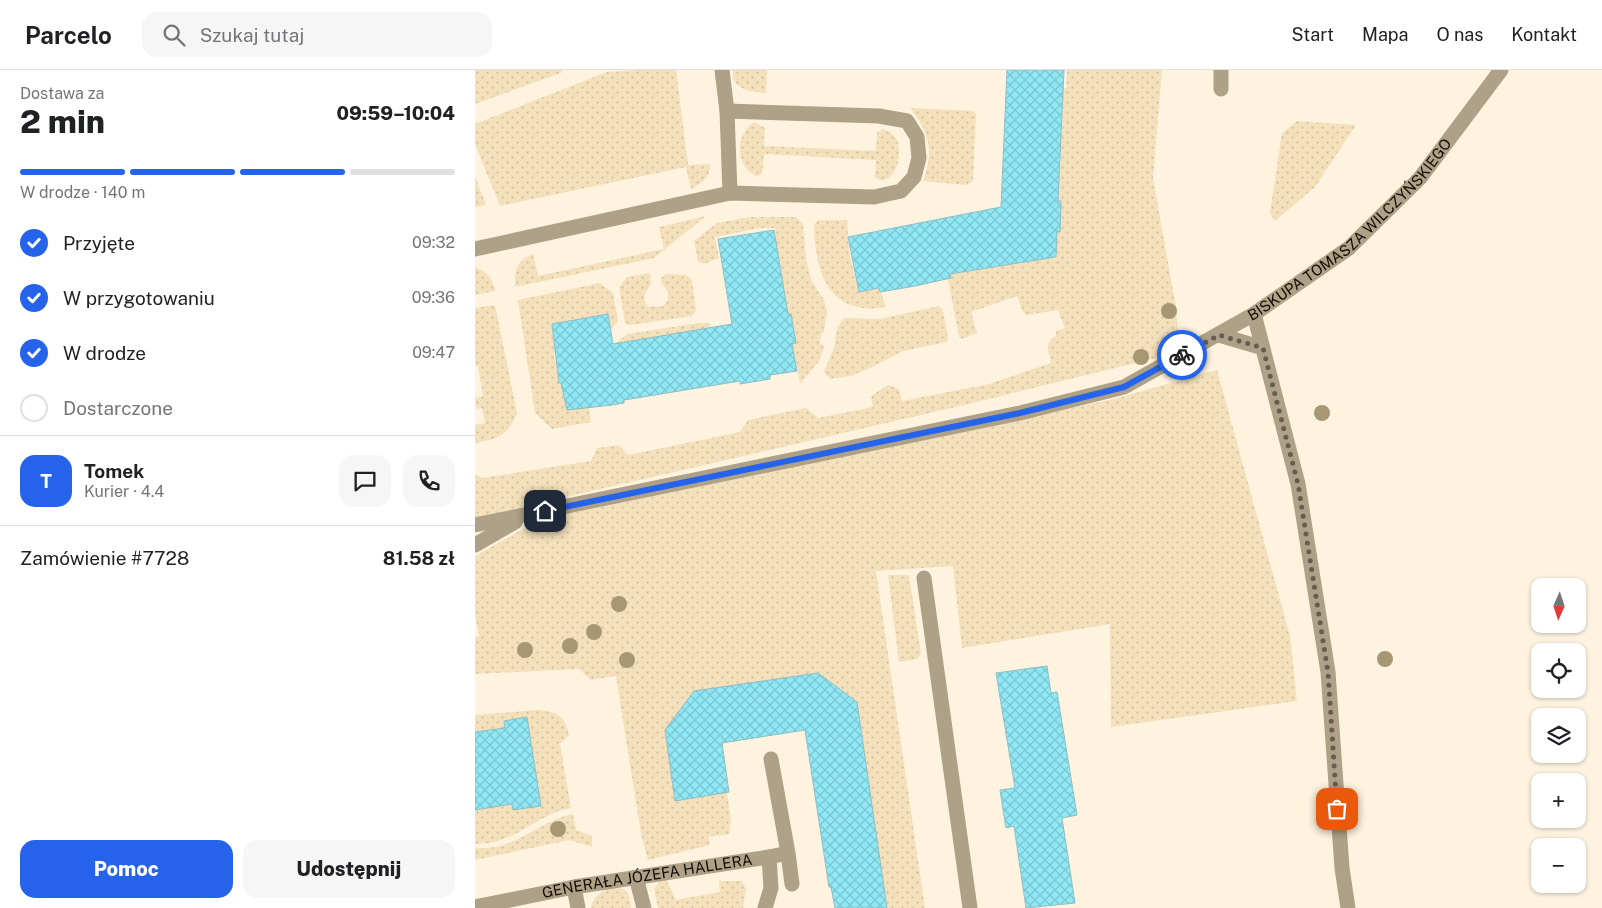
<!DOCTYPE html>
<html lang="pl">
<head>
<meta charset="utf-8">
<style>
  body { margin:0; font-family:"Public Sans",sans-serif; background:#f6f6f6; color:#202124; height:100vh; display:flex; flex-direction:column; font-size:19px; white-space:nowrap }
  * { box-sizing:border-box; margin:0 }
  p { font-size:16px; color:#757577 }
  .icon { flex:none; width:28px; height:28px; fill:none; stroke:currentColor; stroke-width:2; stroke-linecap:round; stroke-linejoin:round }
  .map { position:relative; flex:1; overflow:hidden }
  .panel { display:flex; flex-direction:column; background:#fff; width:475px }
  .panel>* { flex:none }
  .needle { width:32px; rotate:183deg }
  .controls { position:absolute; left:1056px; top:508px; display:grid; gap:10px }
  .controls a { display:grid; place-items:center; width:55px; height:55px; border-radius:10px; background:#fff; box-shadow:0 1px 4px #0004; font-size:25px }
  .pin { position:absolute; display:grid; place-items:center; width:42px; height:42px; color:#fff; margin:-21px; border-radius:10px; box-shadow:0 2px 8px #0006 }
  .courier { position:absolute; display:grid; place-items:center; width:50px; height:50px; margin:-25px; border:4px solid #2563eb; border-radius:50%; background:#fff; color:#222; box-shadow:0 1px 6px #0007 }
  .summary em { font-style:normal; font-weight:800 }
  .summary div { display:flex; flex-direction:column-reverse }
  .summary { display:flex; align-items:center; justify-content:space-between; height:85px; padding:0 20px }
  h1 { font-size:32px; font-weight:800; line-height:38px }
  .bar { display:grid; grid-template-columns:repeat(4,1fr); gap:8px 5px; align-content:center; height:60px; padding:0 20px }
  .bar i { height:6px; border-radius:4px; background:#e0e0e0 }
  .bar .active { background:#2563eb }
  .bar p { grid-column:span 4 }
  .line { display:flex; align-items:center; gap:12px; padding:0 20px; border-top:1px solid #e0e0e0 }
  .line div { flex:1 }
  .round { display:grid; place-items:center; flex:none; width:52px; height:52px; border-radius:15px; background:#f6f6f6 }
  ol { padding:0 20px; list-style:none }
  li { display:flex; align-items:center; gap:15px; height:55px }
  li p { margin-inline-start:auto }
  li .icon { padding:5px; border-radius:50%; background:#2563eb; color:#fff; stroke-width:4 }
  li:last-child { color:#757577 }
  li i { width:28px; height:28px; border:2px solid #e0e0e0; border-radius:50% }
  .primary-button { display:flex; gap:10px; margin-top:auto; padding:10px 20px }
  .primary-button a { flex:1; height:58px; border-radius:15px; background:#2563eb; color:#fff; font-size:20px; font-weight:800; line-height:58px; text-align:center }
  .primary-button a+a { background:#f6f6f6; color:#202124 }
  header { display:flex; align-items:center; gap:30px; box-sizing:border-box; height:70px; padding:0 25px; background:#fff; border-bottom:1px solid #e0e0e0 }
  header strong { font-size:24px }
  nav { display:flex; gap:28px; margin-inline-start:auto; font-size:18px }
  .search { width:350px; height:45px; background:#f6f6f6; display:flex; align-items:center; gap:12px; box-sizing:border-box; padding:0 18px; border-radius:15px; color:#757577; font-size:19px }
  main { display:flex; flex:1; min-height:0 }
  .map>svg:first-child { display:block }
  .grass { fill:url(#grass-dots) }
  .building { fill:url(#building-cross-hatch); stroke:#90bdc4 }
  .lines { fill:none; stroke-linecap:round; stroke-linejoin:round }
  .service { stroke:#aea187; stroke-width:15 }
  .minor { stroke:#aea187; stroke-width:15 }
  .tree { fill:#a79774 }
  .done { stroke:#645d50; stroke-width:5; stroke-dasharray:0 9 }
  .route { stroke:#2563eb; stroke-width:6 }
  .labels { text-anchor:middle; stroke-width:4; stroke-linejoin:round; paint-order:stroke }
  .street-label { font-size:15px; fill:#120c03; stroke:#fff }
</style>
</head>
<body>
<header>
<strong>Parcelo</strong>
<div class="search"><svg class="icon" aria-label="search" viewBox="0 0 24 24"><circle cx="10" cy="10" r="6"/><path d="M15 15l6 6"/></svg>Szukaj tutaj</div>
<nav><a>Start</a><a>Mapa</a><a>O nas</a><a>Kontakt</a></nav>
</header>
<main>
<section class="panel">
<div class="summary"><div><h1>2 min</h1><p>Dostawa za</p></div><em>09:59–10:04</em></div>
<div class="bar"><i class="active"></i><i class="active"></i><i class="active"></i><i></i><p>W drodze · 140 m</p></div>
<ol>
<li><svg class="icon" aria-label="check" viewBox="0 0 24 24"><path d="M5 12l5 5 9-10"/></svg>Przyjęte<p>09:32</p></li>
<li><svg class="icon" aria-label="check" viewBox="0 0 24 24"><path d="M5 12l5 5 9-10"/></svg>W przygotowaniu<p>09:36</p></li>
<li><svg class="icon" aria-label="check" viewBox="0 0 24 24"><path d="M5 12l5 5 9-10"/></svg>W drodze<p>09:47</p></li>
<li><i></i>Dostarczone</li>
</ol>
<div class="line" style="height:90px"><b class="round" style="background:#2563eb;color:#fff">T</b><div><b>Tomek</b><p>Kurier · 4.4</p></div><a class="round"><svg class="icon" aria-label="chat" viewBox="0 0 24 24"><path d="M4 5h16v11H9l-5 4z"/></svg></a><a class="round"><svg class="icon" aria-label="phone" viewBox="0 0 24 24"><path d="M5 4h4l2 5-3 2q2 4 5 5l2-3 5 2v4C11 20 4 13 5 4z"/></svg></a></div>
<div class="line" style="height:65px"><div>Zamówienie #7728</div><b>81.58 zł</b></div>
<div class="primary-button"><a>Pomoc</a><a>Udostępnij</a></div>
</section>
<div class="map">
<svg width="1127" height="838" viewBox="0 0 1127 838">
  <defs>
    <pattern id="grass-dots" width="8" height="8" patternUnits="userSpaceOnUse" patternTransform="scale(1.25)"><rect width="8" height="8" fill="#f4e1bb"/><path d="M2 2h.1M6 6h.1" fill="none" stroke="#d0c09f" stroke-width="1.8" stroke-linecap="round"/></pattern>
    <pattern id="building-cross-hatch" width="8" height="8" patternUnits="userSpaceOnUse" patternTransform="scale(1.25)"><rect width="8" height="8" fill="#90e8f5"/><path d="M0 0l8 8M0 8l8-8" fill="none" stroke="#7bc6d0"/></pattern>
  </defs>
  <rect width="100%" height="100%" fill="#fdf3df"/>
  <path class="grass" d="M0 0H86V3L0 34Z
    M163 0H201L213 95 235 94C236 107 226 114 216 119L211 97 25 136 0 74V54L132 2Z
    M258 0H292L291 23C277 22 255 20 258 0Z
    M592 0H687L678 108 701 237 703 261 681 288 485 336 0 448V404L7 408 116 391 122 378 144 375 153 385 265 362 273 350 331 338 343 348 398 337 396 326 413 315 424 319 427 331 514 314 576 293C574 282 568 273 581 266V261L590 258 583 240 552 245 548 242 542 226 496 242 502 263 487 269 484 267 473 209 476 208 475 204 554 192 553 187 581 189 582 174 575 161H585L586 131H577V119H584L586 85H579V64H587L588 31H581L582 18H591Z
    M435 38 499 41 501 45 498 111 491 115 448 111C459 82 455 62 435 38Z
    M822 51 881 55 840 117 800 151 795 143 807 63Z
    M279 52 290 58 289 76 401 81 402 63 408 59 415 62 423 71C425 88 424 104 408 111L400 108 401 90 289 84 287 103 283 107C260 97 259 66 279 52Z
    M0 107 11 135 0 137Z
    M231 146 179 188 40 217C40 201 41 190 58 184L63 206 189 179 184 157Z
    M275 147H321L328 154 331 189 336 210 349 230 352 241 349 262 346 263 345 274 349 275 345 290 325 314 320 286 313 287 311 275 321 273 316 244 306 245 300 158H285L240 167 244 188 229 194 223 191 219 171 242 153Z
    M344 150H372L374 182 384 222 404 218 411 237C353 247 340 202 339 154Z
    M0 197C13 202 17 208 20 221L0 225Z
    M175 203 176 213C171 224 165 226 173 237L188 236 193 230V222L186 212V208L191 204 211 205 217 210 221 240 217 246 155 255 150 253 144 217 152 207Z
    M125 213 138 223 143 251 136 259 133 245 77 254 80 271 89 281 79 283 84 313 94 312 89 325 92 340 114 335 116 352 77 359 60 343 43 230Z
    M20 235 42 343C32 366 24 369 0 373V355L10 353 7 338 1 339 0 328 8 326 3 296H0V238Z
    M464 236 468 240 473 269 472 272 428 281 395 298 376 306 355 309 349 302 359 278 362 258 369 248 405 249Z
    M224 253H234L236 258 140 274 152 264Z
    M742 300 815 566 822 631 636 657 635 554 487 578 478 496 401 501 450 838H412L382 632 372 624 364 625 362 617 354 619 353 611 343 603 314 607 315 613 219 622 211 631 212 639 198 650 190 660 200 730 252 722 256 750 254 764 234 767 235 775 173 790 166 764 141 606 116 610 104 599 0 604V567L4 566 0 545V486L64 450 639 329Z
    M413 505H434L446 584 442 589 424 592Z
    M63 640C82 641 90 646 94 665L85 674 96 738C61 744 42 774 0 774V740L37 734 38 740 65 736 52 648 29 651 30 658 0 662V645Z
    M98 744 101 760 117 766V777L94 770 0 790V778C41 782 62 751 98 744Z
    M191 809 201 830 245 822 244 811H267L271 819 268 838H183L179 819 185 810Z
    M140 817C154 819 155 826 156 838H116C118 825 129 819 140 817Z"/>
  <path class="building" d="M532 0H589L583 131H586L585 162 582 161 581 187 475 204 476 208 440 216 405 222 404 218 384 222 373 167 526 137Z
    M299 160 313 244H316L321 273 317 274 322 301 295 305V309L265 314V311L149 330V333L137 335 92 340 86 313H84L77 254 133 244 138 274 257 254 243 169Z
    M572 596 576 623 582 622 602 745 587 748 600 833 551 838 539 756 531 758 525 720 540 718 521 603Z
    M343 603 382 632 412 838H360L356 817H354L330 660 247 673 254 722 200 731 190 660 219 621Z
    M52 647 66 736 38 740 37 734 0 740V662L30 658 29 651Z"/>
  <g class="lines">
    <path class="service" d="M746 19V0
      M779 244 823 414 853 602 867 798 873 838
      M744 265 788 278
      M313 783 317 814
      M294 787 313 783 296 689
      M161 807 169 838
      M99 817 103 838"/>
    <g class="minor">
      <path d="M247 0 252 41 255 123"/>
      <path d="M0 179 255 123 399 127 426 121 439 107 444 88 442 67 432 51 404 46 252 41"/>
      <path id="s1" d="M0 455 545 343 649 317 779 244 874 178 945 108 1026 0"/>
      <path d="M0 475 40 452"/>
      <path d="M449 508 495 838"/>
      <path id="s2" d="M0 837 99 817 294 787 296 818 290 838"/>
    </g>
  </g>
  <g class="tree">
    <circle cx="694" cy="241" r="8"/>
    <circle cx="666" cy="287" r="8"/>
    <circle cx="847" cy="343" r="8"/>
    <circle cx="144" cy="534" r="8"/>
    <circle cx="119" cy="562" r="8"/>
    <circle cx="95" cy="576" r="8"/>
    <circle cx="50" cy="580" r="8"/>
    <circle cx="910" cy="589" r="8"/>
    <circle cx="152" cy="590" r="8"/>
    <circle cx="83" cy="759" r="8"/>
  </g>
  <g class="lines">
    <path class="done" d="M707 285 744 265 788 278 823 414 853 602 862 739"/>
    <path class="route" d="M70 441 545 343 649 317 707 285"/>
  </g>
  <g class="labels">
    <g class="street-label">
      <text dy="5" stroke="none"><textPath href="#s1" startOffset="941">BISKUPA TOMASZA WILCZYŃSKIEGO</textPath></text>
      <text dy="5" stroke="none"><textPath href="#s2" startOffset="175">GENERAŁA JÓZEFA HALLERA</textPath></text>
    </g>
  </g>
</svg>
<div class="controls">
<a><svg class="needle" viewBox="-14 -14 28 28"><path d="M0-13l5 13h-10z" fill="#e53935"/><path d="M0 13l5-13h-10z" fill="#757577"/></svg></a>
<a><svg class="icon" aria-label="locate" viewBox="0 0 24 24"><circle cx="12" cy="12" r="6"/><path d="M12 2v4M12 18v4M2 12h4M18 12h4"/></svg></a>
<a><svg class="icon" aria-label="layers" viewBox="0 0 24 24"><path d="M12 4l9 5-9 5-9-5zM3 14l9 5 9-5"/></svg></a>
<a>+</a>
<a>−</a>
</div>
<div class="pin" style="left:862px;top:739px;background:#ea580c"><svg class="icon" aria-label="bag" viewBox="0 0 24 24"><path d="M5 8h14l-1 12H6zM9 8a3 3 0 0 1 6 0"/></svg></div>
<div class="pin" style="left:70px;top:441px;background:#1f2937"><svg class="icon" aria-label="home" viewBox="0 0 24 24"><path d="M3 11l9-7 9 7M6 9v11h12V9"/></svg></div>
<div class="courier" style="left:707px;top:285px"><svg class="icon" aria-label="bike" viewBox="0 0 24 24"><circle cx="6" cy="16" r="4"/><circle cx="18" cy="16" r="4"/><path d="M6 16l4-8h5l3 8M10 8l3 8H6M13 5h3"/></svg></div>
</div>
</main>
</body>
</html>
